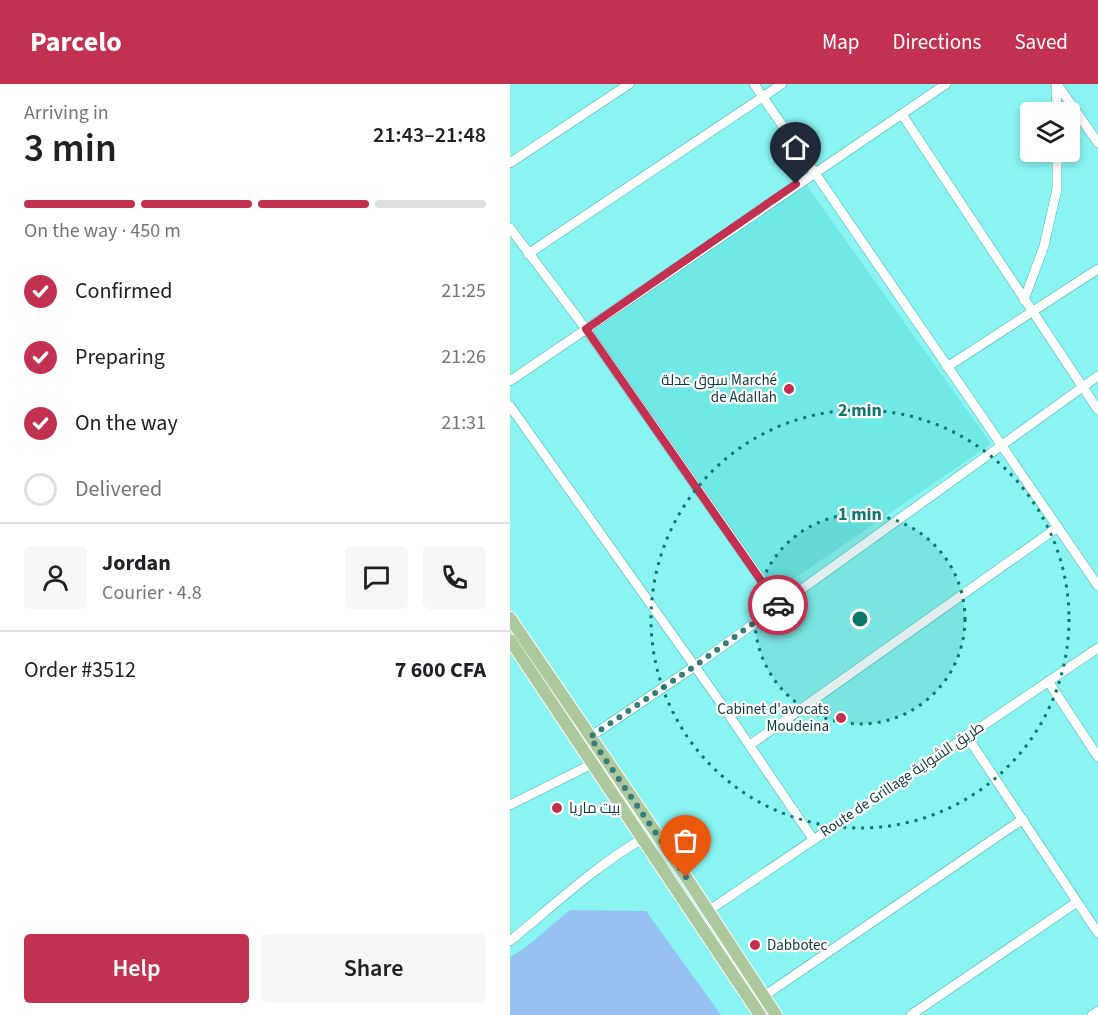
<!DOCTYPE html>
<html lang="en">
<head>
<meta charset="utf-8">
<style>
  body { margin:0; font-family:"Source Sans 3",Cairo,sans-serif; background:#f6f6f6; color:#202124; height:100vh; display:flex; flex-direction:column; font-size:22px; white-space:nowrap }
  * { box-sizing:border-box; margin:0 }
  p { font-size:20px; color:#757577 }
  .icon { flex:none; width:33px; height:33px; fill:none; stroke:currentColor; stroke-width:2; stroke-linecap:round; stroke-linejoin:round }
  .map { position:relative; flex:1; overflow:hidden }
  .sheet { display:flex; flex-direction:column; background:#fff; width:510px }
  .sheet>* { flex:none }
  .tools { position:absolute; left:510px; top:18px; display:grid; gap:12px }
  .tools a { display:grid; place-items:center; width:60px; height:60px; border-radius:6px; background:#fff; box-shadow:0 3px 9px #0003; font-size:30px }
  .pin { position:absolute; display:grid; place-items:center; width:51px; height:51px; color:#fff; margin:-62px -26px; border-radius:50% 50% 50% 0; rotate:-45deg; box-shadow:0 0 6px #0007 }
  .pin .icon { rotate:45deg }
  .courier { position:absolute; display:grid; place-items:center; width:60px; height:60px; margin:-30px; border:4px solid #c23150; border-radius:50%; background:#fff; color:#222; box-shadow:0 2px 8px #0007 }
  .head em { font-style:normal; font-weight:600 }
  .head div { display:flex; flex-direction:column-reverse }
  .head { display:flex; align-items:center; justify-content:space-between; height:102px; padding:0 24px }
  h1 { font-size:39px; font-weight:600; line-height:45px }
  .bar { display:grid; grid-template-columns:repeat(4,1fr); gap:9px 6px; align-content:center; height:72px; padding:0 24px }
  .bar i { height:8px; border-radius:4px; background:#e0e0e0 }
  .bar .current { background:#c23150 }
  .bar p { grid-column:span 4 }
  .line { display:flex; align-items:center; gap:15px; padding:0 24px; border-top:2px solid #e0e0e0 }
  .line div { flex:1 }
  .round { display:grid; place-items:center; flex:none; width:63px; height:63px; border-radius:6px; background:#f6f6f6 }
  ol { padding:0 24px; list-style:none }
  li { display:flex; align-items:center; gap:18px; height:66px }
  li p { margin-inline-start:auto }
  li .icon { padding:6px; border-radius:50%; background:#c23150; color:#fff; stroke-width:4 }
  li:last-child { color:#757577 }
  li i { width:33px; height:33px; border:3px solid #e0e0e0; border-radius:50% }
  .button { display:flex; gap:12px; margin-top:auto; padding:12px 24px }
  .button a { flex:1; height:69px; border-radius:6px; background:#c23150; color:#fff; font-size:24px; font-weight:600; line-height:69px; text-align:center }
  .button a+a { background:#f6f6f6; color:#202124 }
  header { display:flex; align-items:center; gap:36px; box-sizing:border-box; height:84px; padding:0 30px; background:#c23150; color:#fff }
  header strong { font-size:28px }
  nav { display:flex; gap:33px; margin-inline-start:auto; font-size:21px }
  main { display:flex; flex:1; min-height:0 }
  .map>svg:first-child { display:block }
  .built { fill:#70e8e6 }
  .water { fill:#97c0f3 }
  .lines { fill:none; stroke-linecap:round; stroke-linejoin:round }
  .minor-casing { stroke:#42b2b0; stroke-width:10 }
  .major-casing { stroke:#fff; stroke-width:14 }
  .minor { stroke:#fff; stroke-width:9 }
  .major { stroke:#aec89d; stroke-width:12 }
  .done { stroke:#367c7a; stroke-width:6; stroke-dasharray:0 10.8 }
  .route { stroke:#c23150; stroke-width:8 }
  .ring { fill:none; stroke:#0f766e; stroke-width:3; stroke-dasharray:3 6 }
  .poi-dot { fill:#c23150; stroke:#fff; stroke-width:2 }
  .labels { text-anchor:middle; stroke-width:4.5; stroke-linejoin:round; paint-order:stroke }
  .poi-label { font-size:15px; fill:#093b3a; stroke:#fff; text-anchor:end }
  .street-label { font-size:15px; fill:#093b3a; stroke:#fff }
  .centre { fill:#0f766e; stroke:#fff; stroke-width:3 }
  .ring-label { font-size:18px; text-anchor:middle; font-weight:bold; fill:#0f766e; stroke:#fff; stroke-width:4.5; stroke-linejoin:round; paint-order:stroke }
</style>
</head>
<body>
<header>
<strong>Parcelo</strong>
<nav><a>Map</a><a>Directions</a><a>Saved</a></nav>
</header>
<main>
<section class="sheet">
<div class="head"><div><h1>3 min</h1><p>Arriving in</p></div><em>21:43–21:48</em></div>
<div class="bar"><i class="current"></i><i class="current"></i><i class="current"></i><i></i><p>On the way · 450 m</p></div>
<ol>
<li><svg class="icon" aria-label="check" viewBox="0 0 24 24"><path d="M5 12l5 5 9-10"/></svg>Confirmed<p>21:25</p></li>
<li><svg class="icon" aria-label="check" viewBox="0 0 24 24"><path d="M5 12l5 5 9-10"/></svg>Preparing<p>21:26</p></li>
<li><svg class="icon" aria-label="check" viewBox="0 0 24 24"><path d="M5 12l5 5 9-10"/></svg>On the way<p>21:31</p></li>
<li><i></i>Delivered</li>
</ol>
<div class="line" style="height:108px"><a class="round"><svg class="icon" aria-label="person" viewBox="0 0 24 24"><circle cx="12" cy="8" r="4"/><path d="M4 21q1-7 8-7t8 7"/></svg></a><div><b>Jordan</b><p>Courier · 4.8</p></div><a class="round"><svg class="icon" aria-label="chat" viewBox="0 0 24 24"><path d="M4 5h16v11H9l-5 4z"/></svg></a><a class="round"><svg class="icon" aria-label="phone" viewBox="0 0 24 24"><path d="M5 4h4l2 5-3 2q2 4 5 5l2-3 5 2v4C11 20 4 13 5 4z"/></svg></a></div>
<div class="line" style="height:78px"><div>Order #3512</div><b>7 600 CFA</b></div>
<div class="button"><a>Help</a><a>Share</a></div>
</section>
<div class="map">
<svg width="588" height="931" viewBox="0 0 588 931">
  <rect width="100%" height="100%" fill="#89f4f2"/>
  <path class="built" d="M294 98 481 360 260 511 79 250Z"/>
  <path class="water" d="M60 826 136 827 211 931H0V873L15 864Z"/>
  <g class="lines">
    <defs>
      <path id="minor" d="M244 0 588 502
        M546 0 547 28
        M547 0 588 59
        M393 32 588 326
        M0 79 119 0
        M0 144 76 245 269 521
        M18 170 272 0
        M514 216 534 162 547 105V68
        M437 283 588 185
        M0 297 436 0
        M0 322 208 615 303 755
        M538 597 588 673
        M456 651 588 849
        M80 653 185 582 588 292
        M240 661 548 443
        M0 721 94 674
        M198 827 588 564
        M0 857C43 822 84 783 132 755
        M254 912 513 735
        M401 931 567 818
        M582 931 588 927"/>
      <path id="major" d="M0 534 176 793 266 931
        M0 556 250 931"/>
    </defs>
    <use href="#minor" class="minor-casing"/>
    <use href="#major" class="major-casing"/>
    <use href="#minor" class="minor"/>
    <use href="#major" class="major"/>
  </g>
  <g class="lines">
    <path class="done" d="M176 793 80 653 185 582 268 521"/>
    <path class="route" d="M268 521 76 245 286 100"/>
  </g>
  <circle cx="350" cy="535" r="105" fill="#0f766e" fill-opacity=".12"/>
  <g class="ring">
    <circle cx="350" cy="535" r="105"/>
    <circle cx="350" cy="535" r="209"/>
  </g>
  <g class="poi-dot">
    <circle cx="279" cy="305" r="6"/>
    <circle cx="331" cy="634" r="6"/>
    <circle cx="47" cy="724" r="6"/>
    <circle cx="245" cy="861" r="6"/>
  </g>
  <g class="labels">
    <g class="poi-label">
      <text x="267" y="301">سوق عدلة Marché<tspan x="267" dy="17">de Adallah</tspan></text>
      <text x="319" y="630">Cabinet d'avocats<tspan x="319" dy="17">Moudeina</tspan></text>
      <text x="59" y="729" text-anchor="start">بيت ماريا</text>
      <text x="257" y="866" text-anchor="start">Dabbotec</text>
    </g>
    <g class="street-label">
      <text transform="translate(392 695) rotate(-34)" y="5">Route de Grillage طريق الشواية</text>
    </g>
  </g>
  <circle cx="350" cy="535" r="9" class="centre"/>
  <g class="ring-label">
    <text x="350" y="332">2 min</text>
    <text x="350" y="436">1 min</text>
  </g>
</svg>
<div class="tools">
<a><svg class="icon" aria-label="layers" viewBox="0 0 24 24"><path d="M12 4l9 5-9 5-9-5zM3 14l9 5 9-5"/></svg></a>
</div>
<div class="pin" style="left:176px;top:793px;background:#ea580c"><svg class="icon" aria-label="bag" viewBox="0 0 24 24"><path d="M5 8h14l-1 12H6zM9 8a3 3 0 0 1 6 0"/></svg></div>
<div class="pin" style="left:286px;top:100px;background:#1f2937"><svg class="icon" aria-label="home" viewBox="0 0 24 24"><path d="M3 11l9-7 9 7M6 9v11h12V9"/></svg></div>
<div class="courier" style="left:268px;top:521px"><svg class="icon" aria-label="car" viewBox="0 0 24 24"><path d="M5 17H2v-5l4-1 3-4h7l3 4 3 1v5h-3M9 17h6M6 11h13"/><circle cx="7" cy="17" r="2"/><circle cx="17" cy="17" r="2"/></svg></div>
</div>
</main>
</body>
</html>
